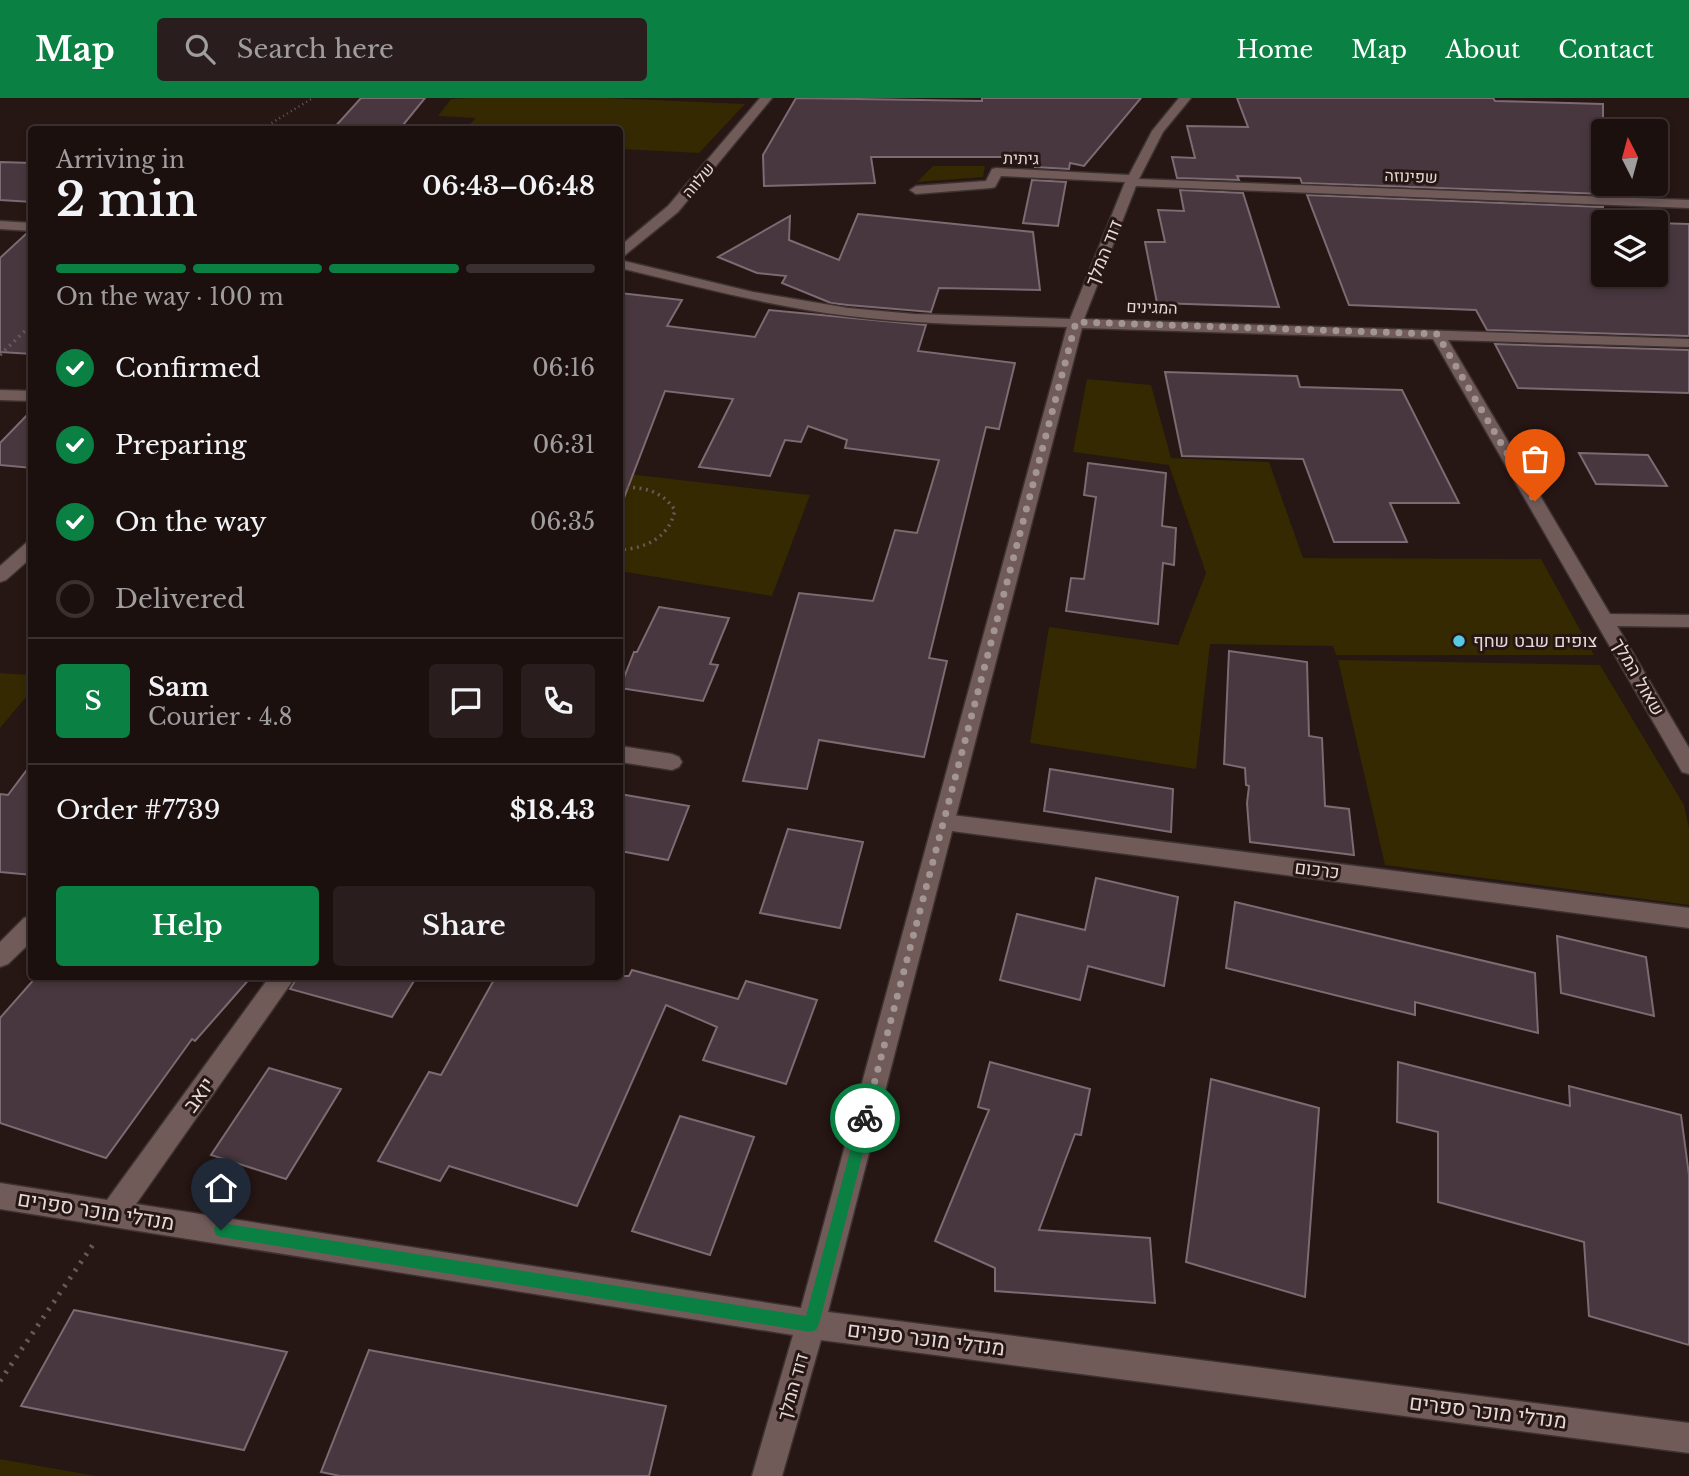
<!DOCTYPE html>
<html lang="en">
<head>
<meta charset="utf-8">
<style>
  body { margin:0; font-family:"Libre Baskerville",Heebo,serif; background:#291e1d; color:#f1f3f6; height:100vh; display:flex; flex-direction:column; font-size:26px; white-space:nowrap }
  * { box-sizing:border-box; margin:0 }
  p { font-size:23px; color:#a09d9e }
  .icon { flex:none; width:38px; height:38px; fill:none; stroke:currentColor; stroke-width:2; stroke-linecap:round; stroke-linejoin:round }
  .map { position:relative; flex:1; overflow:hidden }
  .drawer { position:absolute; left:28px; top:28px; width:595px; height:854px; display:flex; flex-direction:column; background:#1c100f; border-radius:7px; box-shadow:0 4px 10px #0003,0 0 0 2px #3a302f }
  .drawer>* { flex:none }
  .needle { width:46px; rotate:354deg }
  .tools { position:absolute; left:1591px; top:21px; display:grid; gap:14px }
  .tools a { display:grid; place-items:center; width:77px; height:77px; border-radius:7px; background:#1c100f; box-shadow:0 4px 10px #0003,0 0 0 2px #3a302f; font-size:35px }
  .pin { position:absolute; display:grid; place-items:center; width:60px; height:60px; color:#fff; margin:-72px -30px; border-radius:50% 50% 50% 0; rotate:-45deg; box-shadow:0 0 7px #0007 }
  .pin .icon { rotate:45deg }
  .courier { position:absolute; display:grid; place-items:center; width:70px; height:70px; margin:-35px; border:5px solid #0b8043; border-radius:50%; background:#fff; color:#222; box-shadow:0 2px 9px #0007 }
  .head em { font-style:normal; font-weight:600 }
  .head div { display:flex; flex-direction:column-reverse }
  .head { display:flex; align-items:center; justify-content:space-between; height:119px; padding:0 28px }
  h1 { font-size:46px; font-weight:600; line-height:52px }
  .bar { display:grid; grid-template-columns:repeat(4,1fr); gap:10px 7px; align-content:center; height:84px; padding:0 28px }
  .bar i { height:9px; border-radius:5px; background:#3a302f }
  .bar .on { background:#0b8043 }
  .bar p { grid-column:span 4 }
  .line { display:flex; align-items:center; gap:18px; padding:0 28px; border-top:2px solid #3a302f }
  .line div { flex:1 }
  .round { display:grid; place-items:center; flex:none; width:74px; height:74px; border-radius:7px; background:#291e1d }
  ol { padding:0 28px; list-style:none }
  li { display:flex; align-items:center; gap:21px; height:77px }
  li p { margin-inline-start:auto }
  li .icon { padding:7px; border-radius:50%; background:#0b8043; color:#fff; stroke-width:4 }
  li:last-child { color:#a09d9e }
  li i { width:38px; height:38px; border:4px solid #3a302f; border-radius:50% }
  .primary-button { display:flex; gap:14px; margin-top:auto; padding:14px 28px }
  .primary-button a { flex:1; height:80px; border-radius:7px; background:#0b8043; color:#fff; font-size:28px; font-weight:600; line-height:80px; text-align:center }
  .primary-button a+a { background:#291e1d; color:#f1f3f6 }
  header { display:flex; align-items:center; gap:42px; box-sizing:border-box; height:98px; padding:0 35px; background:#0b8043; color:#fff }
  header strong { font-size:33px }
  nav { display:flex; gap:38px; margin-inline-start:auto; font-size:24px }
  .search { width:490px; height:63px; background:#291e1d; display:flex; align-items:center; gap:18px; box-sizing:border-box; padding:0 24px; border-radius:7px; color:#a09d9e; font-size:26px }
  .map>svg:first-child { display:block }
  .green { fill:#342900 }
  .building { fill:#48373e; stroke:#7d6a72; stroke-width:2 }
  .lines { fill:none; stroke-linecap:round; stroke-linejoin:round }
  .lane-casing { stroke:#3d3231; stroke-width:3 }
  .street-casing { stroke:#3d3231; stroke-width:3 }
  .path-far2 { stroke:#685958; stroke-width:2.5; stroke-dasharray:1 3.5; stroke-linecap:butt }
  .path-far1 { stroke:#685958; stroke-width:3.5; stroke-dasharray:2 4.5; stroke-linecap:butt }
  .path { stroke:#685958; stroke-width:5; stroke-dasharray:2.5 7; stroke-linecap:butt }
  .lane { fill:#705b59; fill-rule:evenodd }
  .street { fill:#705b59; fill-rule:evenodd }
  .route { fill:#0b8043 }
  .done { stroke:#a29593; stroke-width:7; stroke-dasharray:0 12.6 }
  .poi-dot { fill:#58c9e3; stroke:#261614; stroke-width:2.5 }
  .labels { text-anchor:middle; stroke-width:6; stroke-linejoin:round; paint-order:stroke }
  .far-street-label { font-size:16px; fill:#e5d9d8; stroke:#261614 }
  .street-label { font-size:18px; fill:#e5d9d8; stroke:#261614 }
  .poi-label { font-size:18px; fill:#e5d9d8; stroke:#261614; text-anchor:start }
  .near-street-label { font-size:21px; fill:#e5d9d8; stroke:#261614 }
</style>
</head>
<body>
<header>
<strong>Map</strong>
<div class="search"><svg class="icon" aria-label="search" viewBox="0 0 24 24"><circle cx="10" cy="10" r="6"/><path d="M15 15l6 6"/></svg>Search here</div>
<nav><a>Home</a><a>Map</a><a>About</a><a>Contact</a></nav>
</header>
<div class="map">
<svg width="1689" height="1378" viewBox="0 0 1689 1378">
  <rect width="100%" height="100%" fill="#261614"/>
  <path class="green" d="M470 0H607L745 6 699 55 620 51V32L465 31 476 20 438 18 451 1Z
    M933 68H985L983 79 917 84Z
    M1087 281 1151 287 1171 360 1269 364 1303 460 1541 461 1594 557H1336L1333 548 1210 546 1196 671 1030 645 1049 529 1178 547 1206 475 1169 367 1073 354Z
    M620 375 810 397 772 498 620 473Z
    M1338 562 1600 567 1684 707 1689 730V807L1385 767Z
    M0 575 32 577 31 593 0 630Z
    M0 1361 96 1378H0Z"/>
  <path class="building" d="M361 0H425L399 32H332Z
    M796 0 982 3V0H1141L1084 68 1070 65 1069 71 1035 69 1037 59H871L875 85 764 88 763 57Z
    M1237 0H1493L1495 3 1603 6V96L1302 85 1300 80 1237 78 1239 82 1177 80 1172 59 1195 60 1187 28 1248 29Z
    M0 64 32 65V104L0 102Z
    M1032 82 1066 84 1058 128 1023 125Z
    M1180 92 1243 95 1279 209 1157 205 1145 144H1165L1158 112 1184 113Z
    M1307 97 1603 109V123L1637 124H1603V177H1656V125L1689 126V238L1487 232 1476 212 1349 207Z
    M858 116 1033 134 1040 192 939 190 931 214 848 207 831 205 782 185 786 178 757 175 718 159 790 118 789 142 839 162Z
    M27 135 32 136V256L0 254V160Z
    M620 195 682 202 667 228 755 239 769 212 926 227 918 253 1015 265 999 331 986 329 929 560 947 563 924 659 819 642 807 691 743 683 799 495 873 503 895 432 917 435 939 362 845 350 847 342 808 328 801 344 785 342 770 378 699 369 733 301 665 293 622 405 620 404Z
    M1495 246 1689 252V295L1518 290Z
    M1165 274 1297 278 1300 289 1402 292 1459 405H1390L1407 444H1334L1303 361 1182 358Z
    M32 312V370L0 367V345Z
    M1579 355 1648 357 1667 388 1596 386Z
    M1088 365 1166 375 1162 428 1176 430 1174 467 1163 465 1158 526 1066 513 1071 480 1084 481 1096 399 1084 397Z
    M659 509 729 520 710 566 718 567 703 603 620 590 634 554H637Z
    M1229 553 1307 564 1309 638 1322 640 1325 708 1349 711 1354 757 1250 744 1247 705 1249 688 1246 687 1245 670 1224 666Z
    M32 665V777L0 774V696L8 697Z
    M1050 671 1173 691 1171 734 1044 713Z
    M620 696 689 708 668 762 620 753Z
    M788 731 863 744 840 830 760 815Z
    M1096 780 1178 799 1164 888 1088 868 1080 902 1000 882 1017 816 1085 832Z
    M1235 804 1535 875 1538 935 1415 904V917L1226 870Z
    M1557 838 1646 859 1654 918 1561 895Z
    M632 872 738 901 746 883 817 902 786 986 703 962 717 929 666 907 577 1108 449 1068 440 1083 378 1063 429 974 441 977 496 878H629Z
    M37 878H252L195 943 192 941 106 1060 0 1025V920Z
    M298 878H417L392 919 290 891Z
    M990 964 1090 991 1081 1037 1075 1036 1039 1132 1150 1140 1155 1205 995 1193V1170L935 1143 989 1012 978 1009Z
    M1398 964 1570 1008 1569 988 1681 1017 1689 1077V1247L1589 1218 1584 1144 1438 1104V1034L1397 1024Z
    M269 970 341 991 286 1081 211 1057Z
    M1211 981 1319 1010 1305 1199 1186 1164Z
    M680 1018 754 1039 710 1157 632 1133Z
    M74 1212 287 1254 244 1352 21 1308Z
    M369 1252 666 1308 649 1378H340L321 1374Z"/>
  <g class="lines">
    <defs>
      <path id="lane" d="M944 716 1689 810V830L944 732 936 730 933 724 936 718Z"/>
      <path id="street" d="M760 0H772L678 114 625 157 620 158V148L668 108Z
        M1179 0H1191L1163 34 1139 81 1689 102V110L1136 88 1084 221 1689 241V249L1448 242 1610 516 1689 517V529L1617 528 1689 650V676L1682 674 1433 241 1082 230 828 1214 1689 1325V1355L821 1242 782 1378H752L793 1237 0 1111V1085L107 1102 270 878H296L136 1106 801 1210 1067 229C995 227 921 227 849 218 772 209 696 188 620 170V162L753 194 848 210 914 216 1070 221 1125 84 1001 78 995 89 991 90 916 96 910 92 916 88 986 83 992 71 996 70 1129 77 1152 33Z
        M0 123 32 125V133L0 131Z
        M0 292 32 293V303L0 302Z
        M32 443V459L6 482 0 484V468L26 445Z
        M620 648 672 656 679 659 682 664 679 669 672 672 620 664Z
        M32 818V843L8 866 0 869V844L24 820Z"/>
    </defs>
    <use href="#lane" class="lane-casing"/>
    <use href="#street" class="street-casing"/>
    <path class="path-far2" d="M260 32 313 0
      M30 228 32 226"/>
    <path class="path-far1" d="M0 257 32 226
      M620 389C643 389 661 392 675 412 669 440 646 450 620 452"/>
    <path class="path" d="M0 1283 94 1145"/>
    <use href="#lane" class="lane"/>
    <use href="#street" class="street"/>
  </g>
  <path class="route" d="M865 1014 872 1020 819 1226 816 1232 811 1234 221 1139 216 1137 214 1132 216 1127 221 1125 806 1218 859 1020Z"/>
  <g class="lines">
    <path class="done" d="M865 1020 1076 224 1437 236 1535 403"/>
  </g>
  <circle class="poi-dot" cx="1459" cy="543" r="7"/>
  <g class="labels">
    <g class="far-street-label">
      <text transform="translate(1021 60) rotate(1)" y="6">גיתית</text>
      <text transform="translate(1411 78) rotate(2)" y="6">שפינוזה</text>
      <text transform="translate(698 82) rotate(-50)" y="6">שלווה</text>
      <text transform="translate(1152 209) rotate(2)" y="6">המגינים</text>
    </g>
    <g class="street-label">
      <text transform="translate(1104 155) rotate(-68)" y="6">דוד המלך</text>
      <text transform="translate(1638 579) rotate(60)" y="6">שאול המלך</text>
      <text transform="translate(1317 772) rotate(7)" y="6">כרכום</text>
      <text transform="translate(793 1289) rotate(-74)" y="6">דוד המלך</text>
    </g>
    <g class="poi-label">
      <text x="1473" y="549">צופים שבט שחף</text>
    </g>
    <g class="near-street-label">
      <text transform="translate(199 997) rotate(-54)" y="7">יואב</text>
      <text transform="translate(96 1113) rotate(9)" y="7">מנדלי מוכר ספרים</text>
      <text transform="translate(926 1241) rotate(7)" y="7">מנדלי מוכר ספרים</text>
      <text transform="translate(1488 1314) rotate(7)" y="7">מנדלי מוכר ספרים</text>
    </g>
  </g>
</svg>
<div class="tools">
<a><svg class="needle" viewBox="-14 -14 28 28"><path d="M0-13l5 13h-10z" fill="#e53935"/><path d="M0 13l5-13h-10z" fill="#a09d9e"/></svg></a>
<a><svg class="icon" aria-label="layers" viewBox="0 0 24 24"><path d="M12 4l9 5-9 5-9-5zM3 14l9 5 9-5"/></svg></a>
</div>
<div class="pin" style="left:1535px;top:403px;background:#ea580c"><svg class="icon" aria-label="bag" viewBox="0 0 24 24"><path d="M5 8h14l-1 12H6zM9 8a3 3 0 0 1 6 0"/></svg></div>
<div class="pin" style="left:221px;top:1132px;background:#1f2937"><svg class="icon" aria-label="home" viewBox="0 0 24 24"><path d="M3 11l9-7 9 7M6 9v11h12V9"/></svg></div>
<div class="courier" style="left:865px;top:1020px"><svg class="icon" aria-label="bike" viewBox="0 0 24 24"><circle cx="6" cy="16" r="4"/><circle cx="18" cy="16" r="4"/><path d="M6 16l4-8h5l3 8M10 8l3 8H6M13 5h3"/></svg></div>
<section class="drawer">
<div class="head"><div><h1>2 min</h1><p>Arriving in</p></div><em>06:43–06:48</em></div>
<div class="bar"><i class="on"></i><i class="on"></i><i class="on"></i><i></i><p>On the way · 100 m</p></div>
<ol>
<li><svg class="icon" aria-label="check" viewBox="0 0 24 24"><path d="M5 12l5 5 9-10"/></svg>Confirmed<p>06:16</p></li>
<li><svg class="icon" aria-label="check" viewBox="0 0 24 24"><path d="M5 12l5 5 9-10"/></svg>Preparing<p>06:31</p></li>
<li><svg class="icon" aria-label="check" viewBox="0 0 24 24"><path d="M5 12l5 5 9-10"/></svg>On the way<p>06:35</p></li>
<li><i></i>Delivered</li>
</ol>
<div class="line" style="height:126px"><b class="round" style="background:#0b8043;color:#fff">S</b><div><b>Sam</b><p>Courier · 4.8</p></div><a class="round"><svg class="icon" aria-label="chat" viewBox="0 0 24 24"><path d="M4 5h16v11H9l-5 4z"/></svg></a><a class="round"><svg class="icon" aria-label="phone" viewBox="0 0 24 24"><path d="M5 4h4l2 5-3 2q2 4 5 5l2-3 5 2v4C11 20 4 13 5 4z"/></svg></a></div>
<div class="line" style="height:91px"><div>Order #7739</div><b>$18.43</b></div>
<div class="primary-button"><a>Help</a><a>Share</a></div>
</section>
</div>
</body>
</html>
